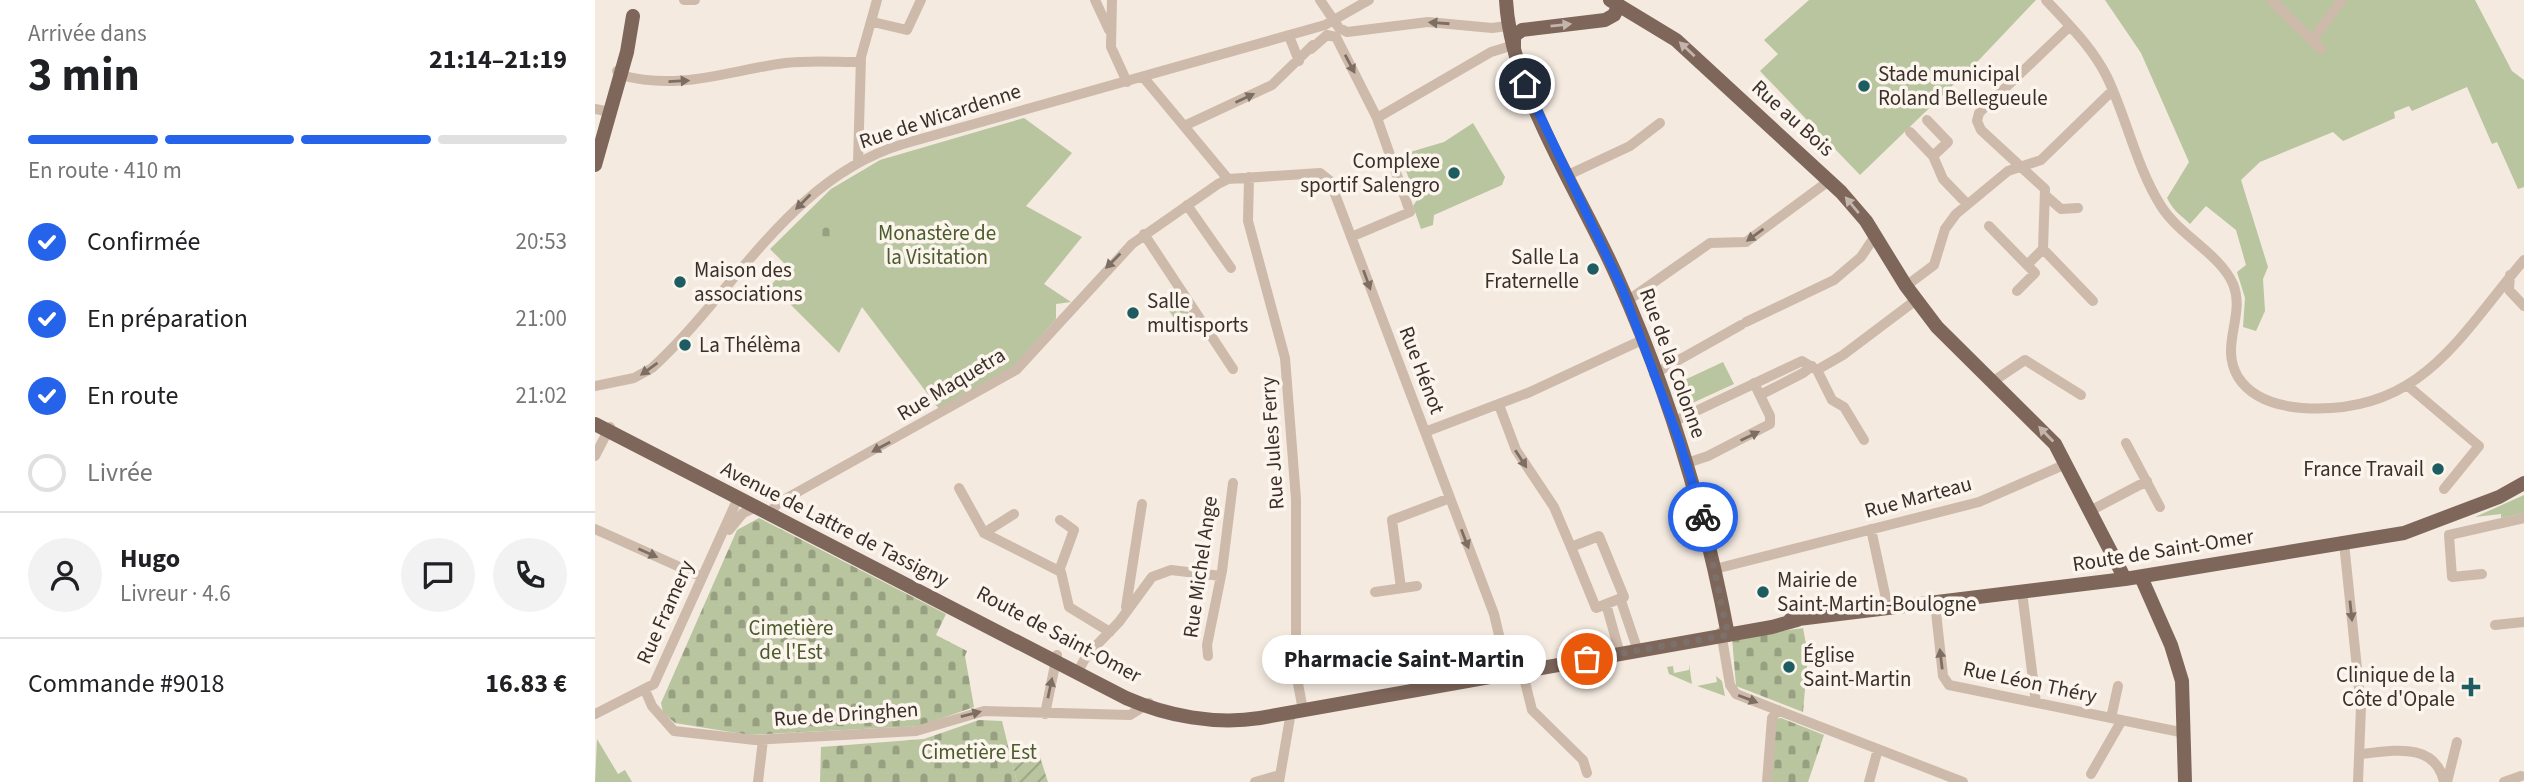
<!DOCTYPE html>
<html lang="fr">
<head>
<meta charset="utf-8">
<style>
  body { margin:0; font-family:"Source Sans 3",sans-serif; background:#f2f2f2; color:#202124; height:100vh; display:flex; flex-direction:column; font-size:26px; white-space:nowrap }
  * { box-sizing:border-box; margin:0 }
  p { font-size:23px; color:#757577 }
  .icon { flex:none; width:38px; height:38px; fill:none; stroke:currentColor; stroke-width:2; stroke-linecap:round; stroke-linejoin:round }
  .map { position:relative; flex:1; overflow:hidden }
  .panel { display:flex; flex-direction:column; background:#fff; width:595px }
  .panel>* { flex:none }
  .pin { position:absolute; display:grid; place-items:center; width:60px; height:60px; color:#fff; margin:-30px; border:4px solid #fff; border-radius:50%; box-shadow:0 2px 7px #0007 }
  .courier { position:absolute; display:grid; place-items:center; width:70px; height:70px; margin:-35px; border:5px solid #2563eb; border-radius:50%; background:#fff; color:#222; box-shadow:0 2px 9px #0007 }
  .bubble { position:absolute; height:49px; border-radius:24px; background:#fff; box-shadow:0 4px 10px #0003; font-size:23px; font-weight:700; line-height:49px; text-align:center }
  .overview em { font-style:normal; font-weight:700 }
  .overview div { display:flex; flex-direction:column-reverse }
  .overview { display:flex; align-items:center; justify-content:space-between; height:119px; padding:0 28px }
  h1 { font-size:46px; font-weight:700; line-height:52px }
  .bar { display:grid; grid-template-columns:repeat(4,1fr); gap:10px 7px; align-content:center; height:84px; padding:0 28px }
  .bar i { height:9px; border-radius:5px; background:#e0e0e0 }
  .bar .current { background:#2563eb }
  .bar p { grid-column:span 4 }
  .line { display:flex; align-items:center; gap:18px; padding:0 28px; border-top:2px solid #e0e0e0 }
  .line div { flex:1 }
  .round { display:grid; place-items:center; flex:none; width:74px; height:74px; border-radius:37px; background:#f2f2f2 }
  ol { padding:0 28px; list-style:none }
  li { display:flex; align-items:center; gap:21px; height:77px }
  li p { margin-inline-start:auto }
  li .icon { padding:7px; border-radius:50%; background:#2563eb; color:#fff; stroke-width:4 }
  li:last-child { color:#757577 }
  li i { width:38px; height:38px; border:4px solid #e0e0e0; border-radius:50% }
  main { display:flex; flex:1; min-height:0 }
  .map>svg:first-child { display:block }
  .green { fill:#b9c59f }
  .cemetery { fill:url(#cemetery-stones) }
  .garden { fill:url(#garden-furrows) }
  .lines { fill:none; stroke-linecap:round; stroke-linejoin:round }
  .minor { stroke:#cebaab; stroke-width:10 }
  .major { stroke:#7e665b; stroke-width:14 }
  .oneway { fill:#7d6e64 }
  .oneway2 { fill:#c3b5ab }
  .done { stroke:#7c706a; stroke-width:7; stroke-dasharray:0 12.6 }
  .route { stroke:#2563eb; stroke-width:9 }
  .poi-dot { fill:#1d5c60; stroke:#fbf5ed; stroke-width:2.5 }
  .labels { text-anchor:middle; stroke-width:7; stroke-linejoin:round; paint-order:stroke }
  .poi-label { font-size:21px; fill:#3b2f2a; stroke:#fbf5ed; text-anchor:start }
  .street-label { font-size:21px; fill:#3b2f2a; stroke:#fbf5ed }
  .park-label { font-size:21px; fill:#4b5b2c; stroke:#fbf5ed }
</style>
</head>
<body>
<main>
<section class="panel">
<div class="overview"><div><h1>3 min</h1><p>Arrivée dans</p></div><em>21:14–21:19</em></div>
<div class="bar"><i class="current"></i><i class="current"></i><i class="current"></i><i></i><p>En route · 410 m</p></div>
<ol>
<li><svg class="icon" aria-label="check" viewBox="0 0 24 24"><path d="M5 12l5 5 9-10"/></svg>Confirmée<p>20:53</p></li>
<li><svg class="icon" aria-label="check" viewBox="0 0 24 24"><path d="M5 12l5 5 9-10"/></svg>En préparation<p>21:00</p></li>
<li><svg class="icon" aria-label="check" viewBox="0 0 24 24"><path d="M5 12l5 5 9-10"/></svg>En route<p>21:02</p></li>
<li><i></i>Livrée</li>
</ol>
<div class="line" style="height:126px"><a class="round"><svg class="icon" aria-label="person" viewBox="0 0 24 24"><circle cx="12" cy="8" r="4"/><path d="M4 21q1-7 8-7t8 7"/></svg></a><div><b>Hugo</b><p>Livreur · 4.6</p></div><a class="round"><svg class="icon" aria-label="chat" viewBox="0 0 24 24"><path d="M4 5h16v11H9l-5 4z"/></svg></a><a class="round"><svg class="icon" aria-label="phone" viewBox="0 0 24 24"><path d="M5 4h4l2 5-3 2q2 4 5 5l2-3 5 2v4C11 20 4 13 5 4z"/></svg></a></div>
<div class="line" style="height:91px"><div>Commande #9018</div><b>16.83 €</b></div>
</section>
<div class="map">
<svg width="1929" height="782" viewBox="0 0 1929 782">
  <defs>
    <pattern id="cemetery-stones" width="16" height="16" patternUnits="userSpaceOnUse" patternTransform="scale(1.75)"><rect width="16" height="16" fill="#b9c59f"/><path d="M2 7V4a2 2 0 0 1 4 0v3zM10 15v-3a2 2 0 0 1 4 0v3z" fill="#98a082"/></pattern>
    <pattern id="garden-furrows" width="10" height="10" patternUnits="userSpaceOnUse" patternTransform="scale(1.75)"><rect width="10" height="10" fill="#b9c59f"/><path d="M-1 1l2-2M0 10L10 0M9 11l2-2" fill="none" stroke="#98a082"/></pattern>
  </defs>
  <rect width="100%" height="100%" fill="#f4eae0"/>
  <path class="green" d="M1214 0H1441L1384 60 1265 175 1165 71 1183 54 1169 40Z
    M1510 0H1880L1917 71 1929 80V187L1923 189 1902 142 1897 144 1872 87 1817 111 1814 106 1799 112 1800 118 1748 141 1738 132 1665 162 1646 180 1673 267 1668 279 1670 311 1661 331 1648 327 1650 298 1642 272 1651 265 1641 230 1611 206 1595 224C1586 215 1579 212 1572 198L1594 162 1546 53Z
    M429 118 477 153 431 206 487 237 449 284 476 302 461 304V319L419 366 344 409 267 307 244 353 176 285 193 267 175 249 236 189 285 160Z
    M878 123 910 177 907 185 839 215 838 225 826 229 818 206 822 200 805 155 849 142Z
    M582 295 602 325 589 333 569 303Z
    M1128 362 1139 384 1093 405 1083 383Z
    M1929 495V513L1906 518V514L1880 517Z
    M1094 664 1097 684 1074 674 1072 667 1078 666 1079 673 1094 670Z
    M1121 676 1127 681 1130 696 1102 686 1122 682Z
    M2 739 23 774 30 770 37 782H0Z"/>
  <path class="cemetery" d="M234 222 247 234 230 252 218 240Z
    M164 518 351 614 341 635 372 651 370 656 379 707 325 726 154 735 80 723 68 712 66 703 142 530Z
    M1208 628 1213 655 1208 712 1141 686 1137 638Z
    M1186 718 1229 735 1213 782H1176L1181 719Z
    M384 720 407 721 422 782H225L226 747 329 739Z"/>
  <path class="garden" d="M445 757 453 782H422L417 762Z"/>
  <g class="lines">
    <path class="minor" d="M89 0H100
      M500 0 514 30
      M517 0 516 47 532 82
      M725 0 744 28 752 32 833 22 897 28 912 26
      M1451 0C1474 25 1498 48 1513 79 1532 120 1542 168 1566 206 1585 236 1625 254 1638 284 1651 316 1624 345 1643 377 1657 399 1683 406 1707 408 1825 416 1863 338 1929 260
      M1676 0 1726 49
      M278 22 312 30 326 0
      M1475 26 1384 113 1382 121 1386 130 1450 189 1448 249 1498 301
      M694 36 704 61
      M1717 40 1747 0
      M716 49 732 35 741 37 782 118 815 212 756 237
      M22 71 25 75C86 91 131 71 190 63 215 60 240 62 265 62
      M549 78 633 179
      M0 109 15 112
      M782 118 896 52 919 45
      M1332 120 1353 142 1338 156
      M589 126 677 85 718 45
      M1315 132 1338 156 1348 179 1372 204
      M263 162 266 57 282 0
      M973 175 1035 146 1065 123
      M654 177 653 221 690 358 701 499V673L708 710
      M1450 195 1466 209 1483 208
      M592 205 636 268
      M1394 226 1432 265
      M549 234 638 369
      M1915 275 1914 290 1929 306
      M1311 286 1339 265 1350 229 1361 214 1413 171 1446 160 1517 91
      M1422 291 1440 273 1432 265 1448 249
      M1032 301 1115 243 1151 242 1235 180
      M1151 322 1239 280 1266 257 1280 236
      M1222 370 1248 355 1321 300
      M1059 374 1146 325
      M1397 382 1430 360 1486 395
      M0 386 39 378 57 368C139 293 195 178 308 144L730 25 774 0
      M1813 386 1884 446 1849 489
      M1165 395 1208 373 1217 366
      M904 405 921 450 959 507 976 547
      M1078 422 1207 361 1222 370 1237 400 1249 407 1269 440
      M830 432 935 392 1047 340
      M1531 443 1565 507
      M0 456 15 427
      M1092 463 1113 456 1175 424V416L1159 383
      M364 488 389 533 466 572 474 607 515 632
      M1495 511 1552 481
      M174 514 183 503 421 370 537 244 623 184 633 179 725 173 735 181 899 614 913 673
      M0 529 107 577
      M1276 529 1293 608
      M134 530 148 513 162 507
      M389 533 419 514
      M1004 536 1029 597 1001 608 976 547Z
      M1749 543 1766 707 1763 782
      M1120 569 1384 502 1471 464
      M464 571 479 530 465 520
      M1887 574 1857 577 1854 535 1929 518
      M806 588 797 520 855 498
      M780 592 822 586
      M1427 592 1441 703
      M1025 598 1043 651
      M1340 603 1348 676 1354 685 1590 733
      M1011 604 1025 654
      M531 607 547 504
      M1900 625 1929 622
      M1126 632 1135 685 1141 694 1368 782
      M613 656 612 645 627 571 638 483
      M927 670 937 710 988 760 992 773
      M482 673 492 655 524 622 557 577 576 570 626 576
      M50 690 57 706 79 731 160 740 321 731 389 711 535 715 554 703
      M0 714 59 684 143 498
      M450 714 462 655
      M1516 718 1523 686
      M1766 754C1797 751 1840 741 1849 782
      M1496 774 1527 720
      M163 782 168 740
      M660 782 685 775
      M684 782 696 712
      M1172 782 1177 718 1183 710
      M1274 782 1283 749
      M1852 782 1862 742
      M1909 782 1926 776"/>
    <path class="major" d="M911 0C916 93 986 194 1023 279 1074 393 1110 513 1133 635
      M1015 0 1081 40 1246 192 1271 221 1311 286 1342 327 1460 444 1530 579
      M919 49V36L927 30 1010 20 1019 15 1024 5
      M0 165 32 52 38 16
      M0 424 531 698C572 716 620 725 665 718L1177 627 1202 620
      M1546 577 1576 645 1587 681 1590 782
      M1195 620 1530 579 1809 533 1904 497 1929 483"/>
  </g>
  <defs><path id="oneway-solid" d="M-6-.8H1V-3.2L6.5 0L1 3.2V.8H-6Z" transform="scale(1.75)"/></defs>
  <g class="oneway">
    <use href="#oneway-solid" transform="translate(844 23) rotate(-176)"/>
    <use href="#oneway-solid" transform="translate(755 64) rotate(62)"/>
    <use href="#oneway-solid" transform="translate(84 81) rotate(-3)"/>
    <use href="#oneway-solid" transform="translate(650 98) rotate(-25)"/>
    <use href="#oneway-solid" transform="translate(208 202) rotate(135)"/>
    <use href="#oneway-solid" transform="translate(1160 235) rotate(144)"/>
    <use href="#oneway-solid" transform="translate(518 261) rotate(135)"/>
    <use href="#oneway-solid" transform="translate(772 280) rotate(70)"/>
    <use href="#oneway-solid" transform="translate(54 369) rotate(144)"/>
    <use href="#oneway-solid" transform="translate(1155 436) rotate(-26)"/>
    <use href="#oneway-solid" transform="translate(286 447) rotate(151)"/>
    <use href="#oneway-solid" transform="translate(926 459) rotate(57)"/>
    <use href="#oneway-solid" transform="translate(870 539) rotate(69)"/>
    <use href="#oneway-solid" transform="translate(53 553) rotate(24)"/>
    <use href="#oneway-solid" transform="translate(1756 611) rotate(84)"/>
    <use href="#oneway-solid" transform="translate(1346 659) rotate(-97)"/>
    <use href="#oneway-solid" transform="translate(455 688) rotate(-78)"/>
    <use href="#oneway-solid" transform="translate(1153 699) rotate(21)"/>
    <use href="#oneway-solid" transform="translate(376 714) rotate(-14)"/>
  </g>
  <g class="oneway2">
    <use href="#oneway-solid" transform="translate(966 25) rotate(-6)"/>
    <use href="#oneway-solid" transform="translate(1092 49) rotate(-137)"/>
    <use href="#oneway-solid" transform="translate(1257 205) rotate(-130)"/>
    <use href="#oneway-solid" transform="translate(1451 434) rotate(-134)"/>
  </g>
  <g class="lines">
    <path class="done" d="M992 659 1133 635 1108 517"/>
    <path class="route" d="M930 84 1027 288 1084 440 1108 517"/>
  </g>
  <g class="poi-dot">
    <circle cx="1269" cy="86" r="7"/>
    <circle cx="859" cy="173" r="7"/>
    <circle cx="998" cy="269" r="7"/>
    <circle cx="85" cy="282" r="7"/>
    <circle cx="538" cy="313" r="7"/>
    <circle cx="90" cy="345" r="7"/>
    <circle cx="1843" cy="469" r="7"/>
    <circle cx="1168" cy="592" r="7"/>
    <circle cx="1194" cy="667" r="7"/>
    <path d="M1872.5 676.5h7v7h7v7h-7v7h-7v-7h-7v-7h7z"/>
  </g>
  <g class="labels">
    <g class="poi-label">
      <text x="1283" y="81">Stade municipal<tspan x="1283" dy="24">Roland Bellegueule</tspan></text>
      <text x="845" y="168" text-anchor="end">Complexe<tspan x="845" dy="24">sportif Salengro</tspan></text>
      <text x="984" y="264" text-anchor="end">Salle La<tspan x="984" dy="24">Fraternelle</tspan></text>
      <text x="99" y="277">Maison des<tspan x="99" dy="24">associations</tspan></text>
      <text x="552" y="308">Salle<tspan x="552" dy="24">multisports</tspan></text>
      <text x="104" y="352">La Thélèma</text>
      <text x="1829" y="476" text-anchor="end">France Travail</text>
      <text x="1182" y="587">Mairie de<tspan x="1182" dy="24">Saint-Martin-Boulogne</tspan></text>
      <text x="1208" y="662">Église<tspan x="1208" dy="24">Saint-Martin</tspan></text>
      <text x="1860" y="682" text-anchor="end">Clinique de la<tspan x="1860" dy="24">Côte d'Opale</tspan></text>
    </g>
    <g class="street-label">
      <text transform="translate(345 116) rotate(-18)" y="7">Rue de Wicardenne</text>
      <text transform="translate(1198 118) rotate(42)" y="7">Rue au Bois</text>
      <text transform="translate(1078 363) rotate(70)" y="7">Rue de la Colonne</text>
      <text transform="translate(827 370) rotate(69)" y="7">Rue Hénot</text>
      <text transform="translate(356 384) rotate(-31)" y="7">Rue Maquetra</text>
      <text transform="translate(677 443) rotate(-94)" y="7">Rue Jules Ferry</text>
      <text transform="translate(1323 497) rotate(-15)" y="7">Rue Marteau</text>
      <text transform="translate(240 524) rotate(27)" y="7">Avenue de Lattre de Tassigny</text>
      <text transform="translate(1568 550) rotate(-9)" y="7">Route de Saint-Omer</text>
      <text transform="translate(605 567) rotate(-82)" y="7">Rue Michel Ange</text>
      <text transform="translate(70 612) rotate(-66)" y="7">Rue Framery</text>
      <text transform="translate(464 634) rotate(28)" y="7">Route de Saint-Omer</text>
      <text transform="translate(1435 682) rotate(12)" y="7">Rue Léon Théry</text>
      <text transform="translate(251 714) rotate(-4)" y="7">Rue de Dringhen</text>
    </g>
    <g class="park-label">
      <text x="342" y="240">Monastère de<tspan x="342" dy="24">la Visitation</tspan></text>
      <text x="196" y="635">Cimetière<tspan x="196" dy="24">de l'Est</tspan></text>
      <text x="384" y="759">Cimetière Est</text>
    </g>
  </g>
</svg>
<div class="pin" style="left:992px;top:659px;background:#ea580c"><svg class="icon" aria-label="bag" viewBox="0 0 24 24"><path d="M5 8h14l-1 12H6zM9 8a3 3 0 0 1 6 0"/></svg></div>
<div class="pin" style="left:930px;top:84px;background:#1f2937"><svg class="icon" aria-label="home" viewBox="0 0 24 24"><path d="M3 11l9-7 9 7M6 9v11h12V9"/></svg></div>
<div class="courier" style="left:1108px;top:517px"><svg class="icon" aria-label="bike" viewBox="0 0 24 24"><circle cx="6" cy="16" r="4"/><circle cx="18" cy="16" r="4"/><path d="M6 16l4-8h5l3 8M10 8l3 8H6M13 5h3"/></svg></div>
<div class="bubble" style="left:667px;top:635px;width:284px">Pharmacie Saint-Martin</div>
</div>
</main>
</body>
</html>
